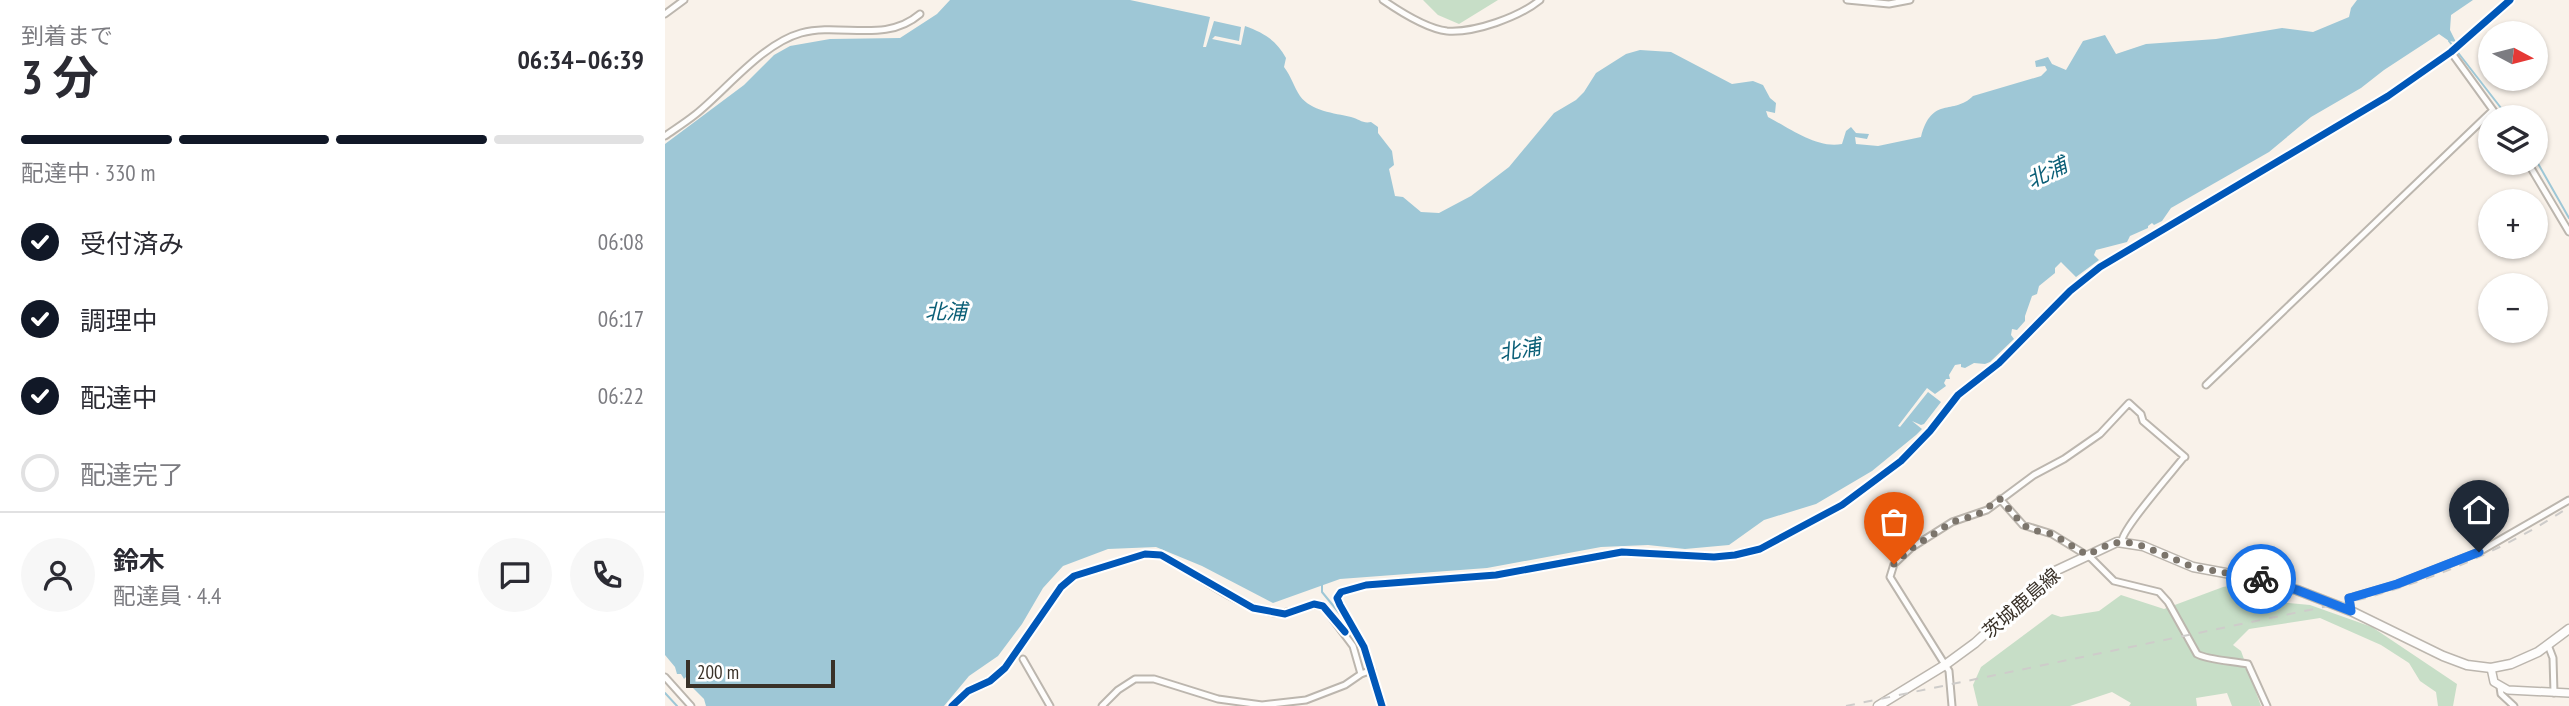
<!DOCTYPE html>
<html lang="ja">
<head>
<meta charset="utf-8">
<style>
  body { margin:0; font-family:"PT Sans Narrow","Noto Sans JP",sans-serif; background:#f7f7f7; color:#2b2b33; height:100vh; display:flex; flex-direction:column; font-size:26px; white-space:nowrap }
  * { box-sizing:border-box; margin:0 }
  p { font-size:23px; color:#7c7c81 }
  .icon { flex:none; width:38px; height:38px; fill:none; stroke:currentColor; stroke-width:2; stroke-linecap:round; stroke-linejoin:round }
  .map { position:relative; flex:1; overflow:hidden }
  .sheet { display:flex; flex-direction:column; background:#fff; width:665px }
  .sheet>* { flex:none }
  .needle { width:46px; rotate:97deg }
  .controls { position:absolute; left:1813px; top:21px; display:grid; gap:14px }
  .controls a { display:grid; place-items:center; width:70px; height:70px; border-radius:50%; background:#fff; box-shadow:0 2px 5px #0004; font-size:35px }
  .scale { position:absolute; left:21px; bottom:18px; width:149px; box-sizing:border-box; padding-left:7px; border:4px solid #393128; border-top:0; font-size:19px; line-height:24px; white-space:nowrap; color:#393128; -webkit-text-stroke:5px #fff; paint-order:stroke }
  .pin { position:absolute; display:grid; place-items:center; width:60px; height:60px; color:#fff; margin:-72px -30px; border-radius:50% 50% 50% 0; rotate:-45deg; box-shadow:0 0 7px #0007 }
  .pin .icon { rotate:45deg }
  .courier { position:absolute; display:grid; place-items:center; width:70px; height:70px; margin:-35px; border:5px solid #1a73e8; border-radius:50%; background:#fff; color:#222; box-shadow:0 2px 9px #0007 }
  .head em { font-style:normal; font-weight:700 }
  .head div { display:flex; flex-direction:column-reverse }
  .head { display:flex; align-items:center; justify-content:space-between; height:119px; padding:0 21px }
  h1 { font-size:46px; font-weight:700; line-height:52px }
  .bar { display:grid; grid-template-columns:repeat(4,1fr); gap:10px 7px; align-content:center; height:84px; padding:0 21px }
  .bar i { height:9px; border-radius:5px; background:#e1e1e2 }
  .bar .on { background:#111827 }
  .bar p { grid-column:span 4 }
  .line { display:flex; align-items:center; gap:18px; padding:0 21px; border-top:2px solid #e1e1e2 }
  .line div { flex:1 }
  .round { display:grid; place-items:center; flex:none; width:74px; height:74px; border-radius:37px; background:#f7f7f7 }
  ol { padding:0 21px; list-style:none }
  li { display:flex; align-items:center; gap:21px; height:77px }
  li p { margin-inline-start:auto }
  li .icon { padding:7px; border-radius:50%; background:#111827; color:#fff; stroke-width:4 }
  li:last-child { color:#7c7c81 }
  li i { width:38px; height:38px; border:4px solid #e1e1e2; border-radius:50% }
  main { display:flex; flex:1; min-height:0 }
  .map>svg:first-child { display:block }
  .forest { fill:#c7dec7 }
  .water { fill:#9ec7d6 }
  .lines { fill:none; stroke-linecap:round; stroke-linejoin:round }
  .stream { stroke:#9ec7d6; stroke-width:2 }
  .street-casing { stroke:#bcb6ae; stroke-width:9 }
  .secondary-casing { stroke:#bcb6ae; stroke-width:10 }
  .primary-casing { stroke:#bcb6ae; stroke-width:11 }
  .street { stroke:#fefdfc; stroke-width:5 }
  .secondary { stroke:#fefdfc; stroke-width:7 }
  .primary { stroke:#fefdfc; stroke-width:8 }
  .rail { stroke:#ceccca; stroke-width:2; stroke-dasharray:9 9; stroke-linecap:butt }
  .cycleway-casing { stroke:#fff; stroke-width:11 }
  .cycleway { stroke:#0057b8; stroke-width:7 }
  .done { stroke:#7c756c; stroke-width:7; stroke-dasharray:0 12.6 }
  .route { stroke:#1a73e8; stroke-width:9 }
  .labels { text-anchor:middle; stroke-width:6; stroke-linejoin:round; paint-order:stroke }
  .street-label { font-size:19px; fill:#393128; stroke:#fff }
  .water-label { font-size:21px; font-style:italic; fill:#0b5f77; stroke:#fff }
</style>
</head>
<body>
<main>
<section class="sheet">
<div class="head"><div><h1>3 分</h1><p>到着まで</p></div><em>06:34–06:39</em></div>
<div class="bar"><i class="on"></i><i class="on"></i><i class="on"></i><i></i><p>配達中 · 330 m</p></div>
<ol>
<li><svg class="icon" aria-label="check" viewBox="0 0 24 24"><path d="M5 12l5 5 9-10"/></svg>受付済み<p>06:08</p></li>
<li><svg class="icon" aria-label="check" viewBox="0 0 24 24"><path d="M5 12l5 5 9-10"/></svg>調理中<p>06:17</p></li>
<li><svg class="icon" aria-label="check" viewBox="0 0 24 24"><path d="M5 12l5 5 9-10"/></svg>配達中<p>06:22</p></li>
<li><i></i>配達完了</li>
</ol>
<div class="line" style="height:126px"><a class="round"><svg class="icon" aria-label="person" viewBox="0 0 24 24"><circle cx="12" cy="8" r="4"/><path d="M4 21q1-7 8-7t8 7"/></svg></a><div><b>鈴木</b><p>配達員 · 4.4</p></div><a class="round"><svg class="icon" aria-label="chat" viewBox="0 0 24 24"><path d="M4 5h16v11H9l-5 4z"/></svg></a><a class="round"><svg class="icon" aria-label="phone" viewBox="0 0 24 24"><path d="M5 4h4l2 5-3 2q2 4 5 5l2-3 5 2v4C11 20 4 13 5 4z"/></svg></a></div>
</section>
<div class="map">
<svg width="1904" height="706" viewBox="0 0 1904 706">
  <rect width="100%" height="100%" fill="#f9f2ea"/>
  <path class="forest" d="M758 0H833L794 24 773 15Z
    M1577 584 1614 602 1645 605 1707 627 1792 684 1788 706H1773L1771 692 1755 681 1744 663 1716 645 1655 618 1584 629 1568 645 1576 651 1596 706H1567L1562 693 1531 698 1532 706H1464L1466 703 1447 692 1405 706H1313L1308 685 1316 667 1387 614 1396 617 1434 611 1456 595 1499 609 1558 587Z"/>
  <path class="water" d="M285 0H465L545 17 538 47H541L549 21 576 27 574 41 550 36 547 39 576 45 580 26C599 33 611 40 621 58L619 67C626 76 629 87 635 96 646 111 669 113 686 117 694 119 698 124 706 122L713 127V133L727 151 729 165 724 169 730 196 738 197 756 212 774 213 806 196 844 167 889 113 911 100 919 92 931 73 961 54 975 50 1006 52 1067 84 1088 81 1098 85 1105 98 1111 103 1110 113 1101 111 1103 117C1124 128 1152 149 1177 144L1181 131 1186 127 1191 133 1204 134 1202 139 1190 137 1191 144 1213 146 1256 137C1267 95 1288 116 1308 96L1376 76 1382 70 1380 66 1371 67 1370 61 1383 57 1387 64 1401 70 1418 41 1440 35 1451 54 1481 44 1551 39 1617 28 1648 32 1684 17 1686 8 1692 0H1808L1786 15 1785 30 1791 42 1784 41 1774 34 1719 70 1696 88 1646 117 1604 152 1506 208 1497 221 1489 225 1487 223 1483 226V225V228L1465 236 1462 242 1431 250 1429 255 1434 260 1411 277 1396 262 1390 268V273L1374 286 1372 294 1367 296 1360 316V321L1352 330 1347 329 1346 335 1349 339 1325 362 1320 364 1309 363 1300 368 1296 367V364L1290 365 1284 375 1285 379H1281L1279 383 1281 386 1270 394 1262 388 1233 426 1235 427 1263 392 1276 402 1259 424 1256 425 1247 421 1257 429 1251 435 1207 471 1151 504 1099 520 1064 545 1020 549 983 545 936 547 822 568 675 579 608 603 537 566 491 547 443 549 398 566 378 588 357 624 333 656 304 676 279 706H41L39 699 21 681V677L19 679 16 674H12L10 667 0 655V144L79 85 109 55 125 46 165 39 235 38 272 14Z"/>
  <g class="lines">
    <path class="stream" d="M1784 41 1843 117
      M1871 160 1904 218
      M657 584V592L675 614
      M0 693 12 706"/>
    <defs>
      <path id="street" d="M718 0C734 11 763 29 782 31 810 33 854 17 875 0
        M1182 0 1224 4 1245 0
        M0 14 19 0
        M1786 52 1833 117
        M0 136C10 129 21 122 31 114 62 89 97 44 136 33 176 22 220 44 255 14
        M1863 163 1904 232
        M1541 385 1828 110
        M1335 499 1358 525 1387 534 1426 558 1449 581 1494 592 1503 602 1532 654C1542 660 1568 661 1583 664L1602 706
        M1457 541C1457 529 1508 471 1519 457
        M1686 611 1684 598 1733 584 1814 552 1904 500
        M1883 645 1888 658 1889 693
        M358 659 385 706
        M0 677 26 706
        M1835 687 1836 694 1849 706
        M287 706 303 691 325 681 340 668 396 587 409 576 480 554 496 555C529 572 575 609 610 613 627 615 641 602 658 606L688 646 696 674
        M437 706 453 690 470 679H489L553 699 597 705 641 700 680 685 696 674 707 670
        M717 706 699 647 675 605 672 598 676 592 701 585 831 575 957 552 1049 557 1070 555 1095 549 1177 505 1236 461 1265 431 1293 395 1334 363 1405 291 1435 267 1723 96 1786 52 1845 0
        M1287 706 1284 671 1225 577 1229 564 1246 548 1287 522 1322 510 1369 475 1399 459 1435 434 1464 403 1476 414 1478 421 1520 457"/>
      <path id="secondary" d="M1826 668 1829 682 1843 690 1904 693"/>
      <path id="primary" d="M1213 706 1280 665 1310 643 1388 572 1452 542 1478 546 1528 567 1593 579 1632 590 1686 611 1778 656 1802 665 1826 668 1846 664 1873 652 1904 629"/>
    </defs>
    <use href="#street" class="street-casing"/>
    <use href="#secondary" class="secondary-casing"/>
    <use href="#primary" class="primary-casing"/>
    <use href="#street" class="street"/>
    <use href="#secondary" class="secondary"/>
    <use href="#primary" class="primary"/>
    <path class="rail" d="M1181 706 1697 599C1770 579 1841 549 1904 507"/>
    <defs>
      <path id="cycleway" d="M287 706 303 691 325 681 340 668 396 587 409 576 480 554 496 555 588 608 620 614 649 604 658 606 680 632
        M717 706 699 647 675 605 672 598 676 592 701 585 831 575 957 552 1049 557 1070 555 1095 549 1177 505 1236 461 1265 431 1293 395 1334 363 1405 291 1435 267 1723 96 1786 52 1845 0"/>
    </defs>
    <use href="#cycleway" class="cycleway-casing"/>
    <use href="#cycleway" class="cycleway"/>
  </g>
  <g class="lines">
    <path class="done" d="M1229 564 1247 548 1287 522 1312 515 1335 499 1358 525 1367 530 1387 534 1422 555 1447 543 1461 542 1478 546 1528 567 1596 579"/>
    <path class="route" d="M1596 579 1632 590 1686 611 1684 598 1688 597 1732 584 1814 552"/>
  </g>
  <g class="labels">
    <g class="street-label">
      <text transform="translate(1356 603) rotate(-41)" y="7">茨城鹿島線</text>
    </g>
    <g class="water-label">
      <text transform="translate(1382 173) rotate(-26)" y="7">北浦</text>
      <text x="281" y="319">北浦</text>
      <text transform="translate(855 350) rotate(-10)" y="7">北浦</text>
    </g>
  </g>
</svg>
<div class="controls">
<a><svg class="needle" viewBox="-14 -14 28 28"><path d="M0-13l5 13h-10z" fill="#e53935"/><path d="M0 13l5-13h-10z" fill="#7c7c81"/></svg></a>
<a><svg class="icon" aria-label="layers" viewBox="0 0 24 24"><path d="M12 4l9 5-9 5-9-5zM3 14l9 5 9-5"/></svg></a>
<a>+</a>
<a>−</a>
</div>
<div class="scale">200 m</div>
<div class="pin" style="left:1229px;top:564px;background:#ea580c"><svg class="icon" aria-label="bag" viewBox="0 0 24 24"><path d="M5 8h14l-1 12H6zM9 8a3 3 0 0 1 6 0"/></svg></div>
<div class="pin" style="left:1814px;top:552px;background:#1f2937"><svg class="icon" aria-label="home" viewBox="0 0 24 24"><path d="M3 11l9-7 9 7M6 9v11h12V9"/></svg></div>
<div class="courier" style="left:1596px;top:579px"><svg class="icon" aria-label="bike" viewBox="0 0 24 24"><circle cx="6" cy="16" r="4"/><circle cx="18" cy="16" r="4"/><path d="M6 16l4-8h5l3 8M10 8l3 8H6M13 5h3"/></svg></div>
</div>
</main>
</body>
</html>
